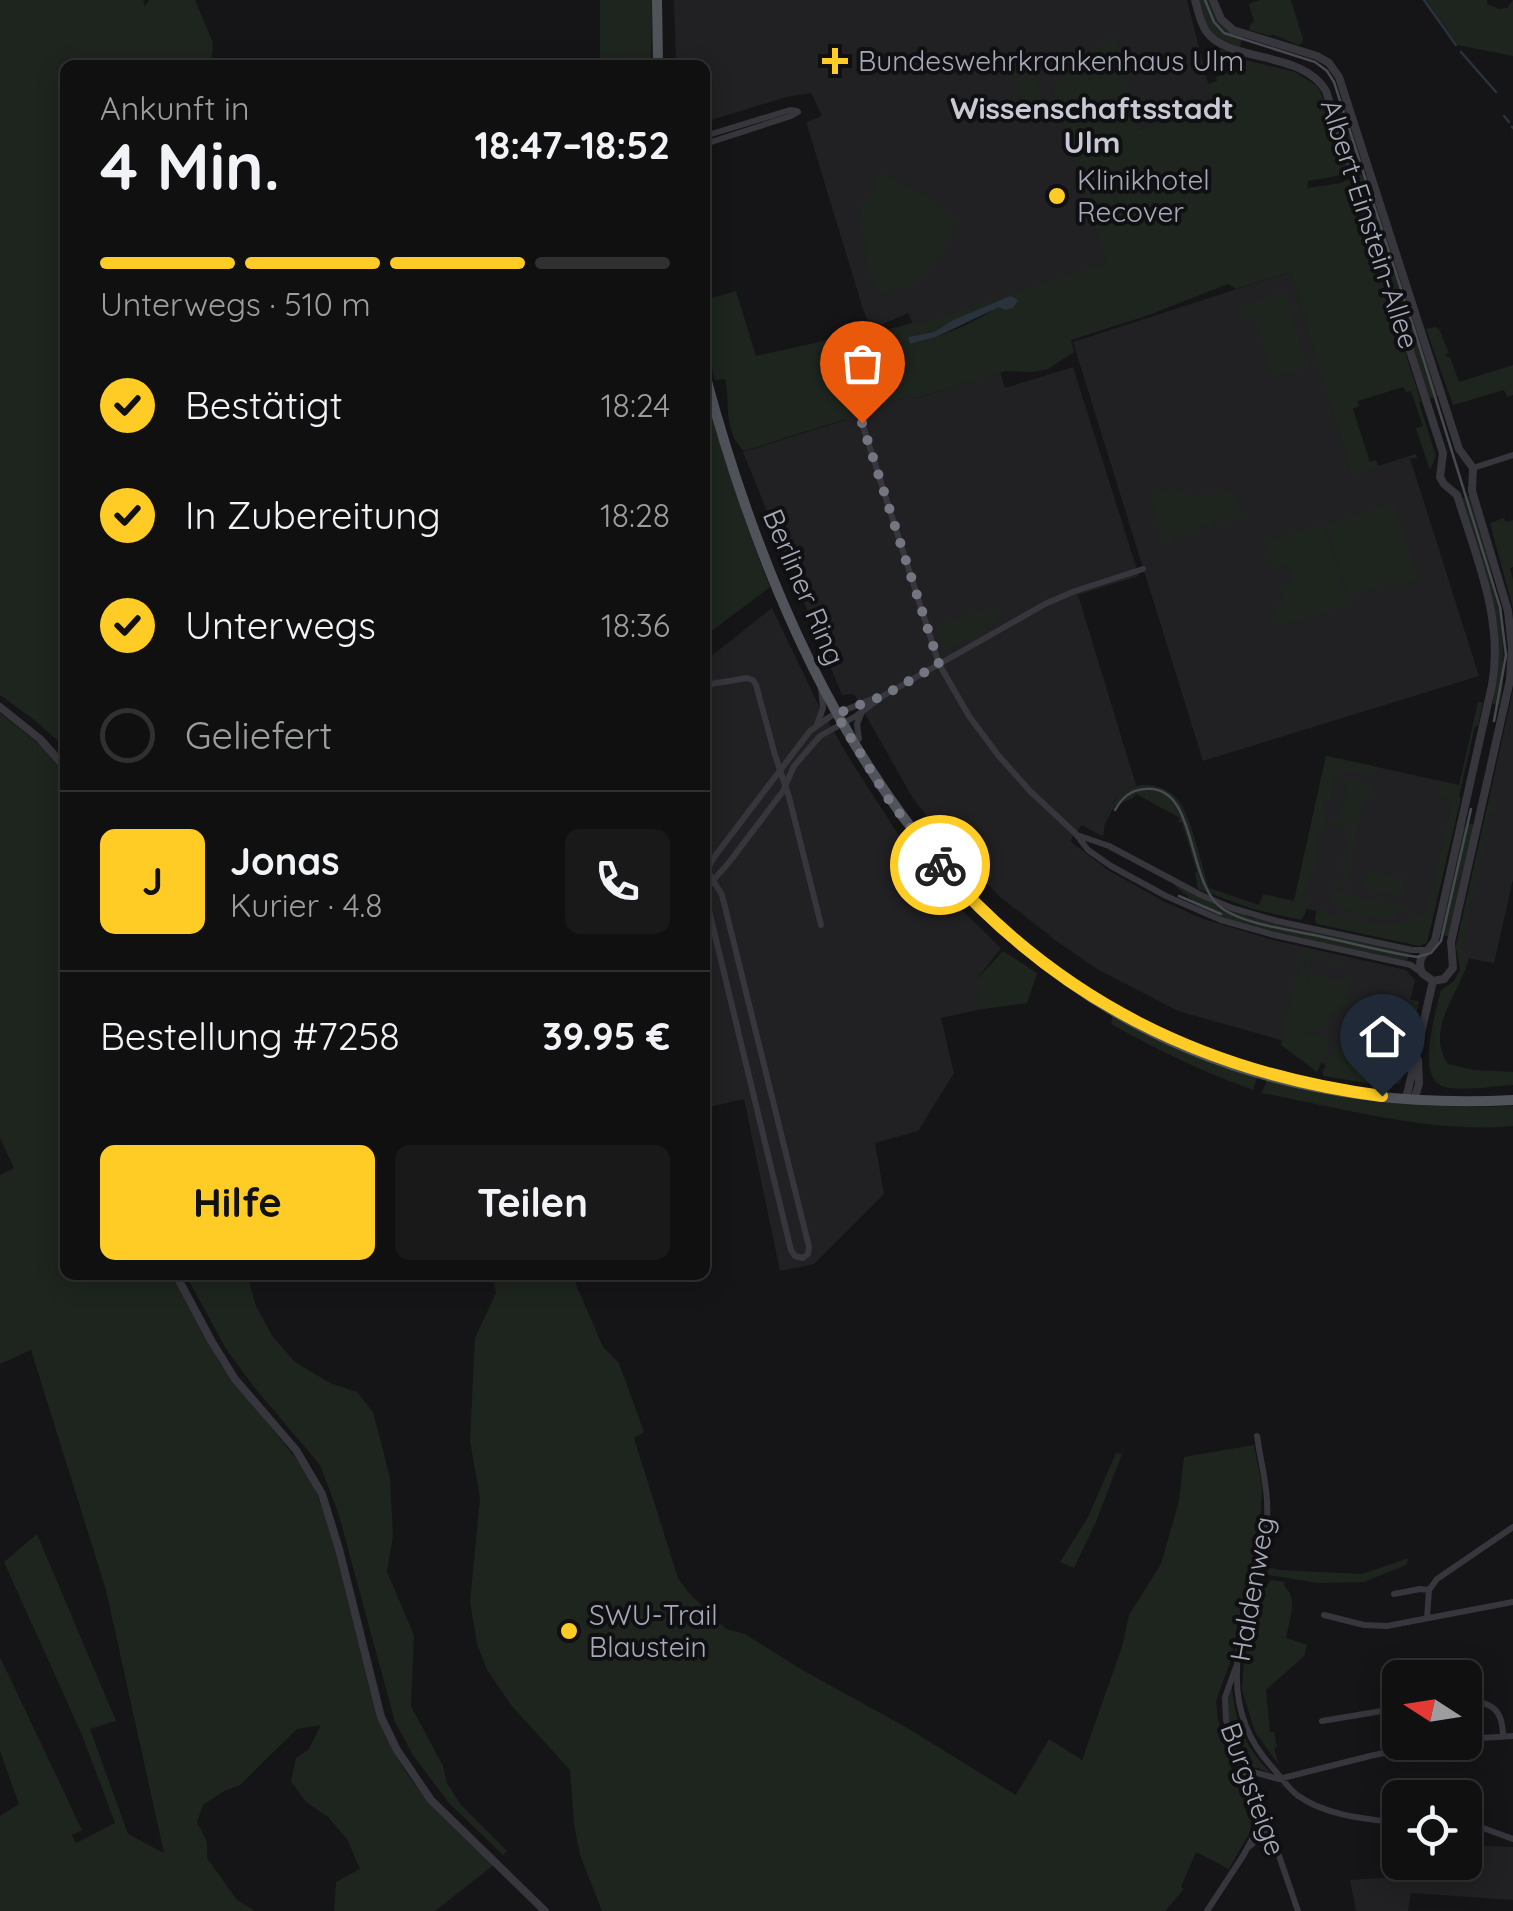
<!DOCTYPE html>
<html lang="de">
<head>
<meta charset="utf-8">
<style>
  body { margin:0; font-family:Quicksand,sans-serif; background:#19191a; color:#f1f3f6; height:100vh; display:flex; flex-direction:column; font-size:38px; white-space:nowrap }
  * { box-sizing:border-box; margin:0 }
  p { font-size:32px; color:#9c9d9f }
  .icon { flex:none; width:55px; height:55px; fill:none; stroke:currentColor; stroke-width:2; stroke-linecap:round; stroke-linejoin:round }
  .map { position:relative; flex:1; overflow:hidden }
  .sheet { position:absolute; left:60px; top:60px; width:650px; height:1220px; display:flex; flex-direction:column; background:#101011; border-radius:15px; box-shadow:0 5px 25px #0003,0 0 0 2px #303031 }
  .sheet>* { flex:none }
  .needle { width:65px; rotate:282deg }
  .tools { position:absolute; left:1382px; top:1660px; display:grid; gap:20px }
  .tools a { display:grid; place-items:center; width:100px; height:100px; border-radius:15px; background:#101011; box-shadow:0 5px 25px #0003,0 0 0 2px #303031; font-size:50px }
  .pin { position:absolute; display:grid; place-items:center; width:85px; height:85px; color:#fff; margin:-102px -42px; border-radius:50% 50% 50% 0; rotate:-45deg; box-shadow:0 0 10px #0007 }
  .pin .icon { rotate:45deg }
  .courier { position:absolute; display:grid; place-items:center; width:100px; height:100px; margin:-50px; border:8px solid #ffcb25; border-radius:50%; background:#fff; color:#222; box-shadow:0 2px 12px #0007 }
  .head em { font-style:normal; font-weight:700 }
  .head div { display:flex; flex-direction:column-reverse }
  .head { display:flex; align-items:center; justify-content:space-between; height:170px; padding:0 40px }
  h1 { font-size:65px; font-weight:700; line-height:75px }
  .bar { display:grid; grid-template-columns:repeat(4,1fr); gap:15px 10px; align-content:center; height:120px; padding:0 40px }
  .bar i { height:12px; border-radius:8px; background:#303031 }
  .bar .on { background:#ffcb25 }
  .bar p { grid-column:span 4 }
  .line { display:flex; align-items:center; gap:25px; padding:0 40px; border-top:2px solid #303031 }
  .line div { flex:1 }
  .round { display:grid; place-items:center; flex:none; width:105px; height:105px; border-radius:15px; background:#19191a }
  ol { padding:0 40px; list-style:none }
  li { display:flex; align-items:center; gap:30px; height:110px }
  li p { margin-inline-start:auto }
  li .icon { padding:10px; border-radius:50%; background:#ffcb25; color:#111; stroke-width:4 }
  li:last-child { color:#9c9d9f }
  li i { width:55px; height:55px; border:5px solid #303031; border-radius:50% }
  .primary-button { display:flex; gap:20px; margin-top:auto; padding:20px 40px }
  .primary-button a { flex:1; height:115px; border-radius:15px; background:#ffcb25; color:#111; font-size:40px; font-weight:700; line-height:115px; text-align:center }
  .primary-button a+a { background:#19191a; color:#f1f3f6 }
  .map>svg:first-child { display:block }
  .built { fill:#212124 }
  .green { fill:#1d251e; fill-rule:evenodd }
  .water { fill:#2a323c }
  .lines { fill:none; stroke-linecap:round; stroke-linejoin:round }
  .stream { stroke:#2a323c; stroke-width:2.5 }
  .minor { stroke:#36363c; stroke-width:6 }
  .tertiary { stroke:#36363c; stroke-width:8 }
  .primary { stroke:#51535b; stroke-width:10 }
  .tram { stroke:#484a51; stroke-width:2.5 }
  .done { stroke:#737680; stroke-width:10; stroke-dasharray:0 18 }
  .route { stroke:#ffcb25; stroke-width:12 }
  .poi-dot { fill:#ffcb25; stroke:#101012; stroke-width:4 }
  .labels { text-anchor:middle; stroke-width:8; stroke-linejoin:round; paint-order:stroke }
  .poi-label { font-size:28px; fill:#a6aab8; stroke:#101012; text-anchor:start }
  .street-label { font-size:28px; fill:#a6aab8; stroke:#101012 }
  .neighbourhood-label { font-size:30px; font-weight:bold; fill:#c7c9d4; stroke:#101012 }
</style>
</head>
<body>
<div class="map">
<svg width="1513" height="1911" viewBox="0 0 1513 1911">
  <rect width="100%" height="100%" fill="#151517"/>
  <path class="built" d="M674 0H1187L1215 111 1139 129 1114 34 1052 89 1108 263 914 326 908 313 883 324 875 323 867 319 863 309 806 122 822 116 811 93 786 97 705 122V65H676Z
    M1290 272 1352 475 1410 458 1479 676 1203 761 1073 342Z
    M1073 367 1139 576 1078 595 1136 785 1128 789 1114 801 1106 815 1100 835 1082 825 1070 841 1108 870 1163 901 1203 919 1273 940 1406 970 1415 980 1394 1070 1330 1068 1284 1041 1178 1011 1097 969 1055 940 999 896 940 833 912 797 854 694 842 695 743 452 845 420 846 417 911 395 914 399 1000 372 1005 388Z
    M772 608 819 706 854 766 924 874 1001 948 977 979V1010L941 1018 954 1073 918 1131 875 1143 884 1194 814 1264 780 1271 744 1099 705 1108V661Z
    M1513 690V879L1494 963 1458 956 1456 948Z
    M1326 756 1459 785 1428 925 1390 935 1315 919 1316 911 1293 906Z
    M1465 1845 1513 1847V1900L1411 1893 1408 1911H1356L1350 1880 1392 1877 1400 1864V1853V1862H1465Z"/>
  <path class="green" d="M0 0H143L145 7 149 0H195L213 43 211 65H65V130L59 135 62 140 65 138V747L33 719 0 695Z
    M600 0H652L651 65H600Z
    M1197 0H1211L1217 16 1243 36 1240 47C1210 37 1207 29 1197 0Z
    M1260 0H1291L1303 39 1302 43 1298 45 1272 34 1271 36 1249 30 1250 24 1254 22 1249 4Z
    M1426 0H1487V4L1499 9 1507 8 1513 0V56L1458 45Z
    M1115 33 1139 129 1214 111 1208 84 1217 81 1216 77 1226 74 1224 66 1220 67 1214 47 1241 56V59L1295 72 1317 86 1324 100 1348 174 1308 181 1307 188 1341 183 1350 179 1421 402 1419 403 1436 456 1430 470 1416 428 1423 426 1411 391 1406 392 1403 387 1358 401 1359 406 1353 409 1370 462 1376 460 1378 466 1416 454 1417 459 1410 458 1352 476 1290 272 1236 289 1228 284 1149 315 1071 340 1074 352 1048 369 1034 372 1005 371 913 399 911 395 846 417V419L744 451C722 428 731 407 725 379L715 380 705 338V300L736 291 756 356 850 335 863 327 865 330 872 333 913 323 915 325 1107 263 1052 89 1066 74ZM1010 296C988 318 941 338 910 344L909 337 934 332 953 320Z
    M1031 63 1042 101 1023 106 1012 69Z
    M1344 101 1367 166 1364 167 1365 172 1354 170 1334 106Z
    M883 172C900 190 913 185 927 197 938 206 940 210 954 217 956 248 929 267 909 288L894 286 886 293 879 292 868 273 860 209 874 188 877 176Z
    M1359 174 1370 176 1440 396 1428 399 1357 180 1360 179Z
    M1282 293H1285L1308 367 1273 377 1254 314 1241 317 1240 309 1246 305Z
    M1436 327 1439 329 1449 353 1446 354 1447 357H1450L1459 382 1513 365V395L1507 397 1504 390 1453 405 1426 329Z
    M705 396 749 532 770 587 705 636Z
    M1175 487 1196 499 1199 495 1207 492 1213 496 1232 490 1245 518 1235 522 1232 516 1226 518 1227 523 1222 524 1220 520 1212 522 1213 527 1208 529 1205 524 1198 527 1199 531 1193 533 1191 529 1182 532 1183 536 1178 538 1176 533 1170 536 1171 542H1163L1149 495Z
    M1471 495C1489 558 1513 641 1500 705L1493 704V698L1498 637 1460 499Z
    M1393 503 1417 575 1413 581 1396 586 1394 581 1353 594 1354 600 1349 601 1326 524Z
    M1504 518 1506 522 1513 520V567L1510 568 1513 580V609L1490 523Z
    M1323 524 1348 605 1284 624 1277 620 1273 607 1284 603 1279 587 1294 582 1288 564 1273 568 1265 542Z
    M992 608 998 618 997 621 946 651 943 648 936 626Z
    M1478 702 1483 703 1478 726H1475L1459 797 1461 798 1427 943 1419 946 1317 924 1315 920 1317 906 1326 908V913L1348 919 1349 914C1379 929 1398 928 1427 911L1451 812 1448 799 1438 793 1440 781 1459 785Z
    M0 713 49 752 65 774V1275H171L221 1365 305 1470 314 1487 328 1522 376 1710C388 1742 403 1773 426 1798 447 1822 472 1842 495 1864L435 1911H334L336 1882 360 1869 347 1839 328 1817 306 1802 291 1781 296 1758 309 1749 321 1725 297 1729 240 1785 224 1791 203 1805 197 1822 207 1842V1858L237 1900 255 1911H0V1816L19 1804 0 1751V1657L82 1830 72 1835 76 1843 115 1823 82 1735 4 1562 37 1534 116 1721 90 1729 128 1834 164 1853 106 1590 31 1350 0 1364V1175L14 1168 0 1138Z
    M1326 756 1378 767 1373 777 1337 769 1331 800H1325L1322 814 1327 816 1324 830H1319L1315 844 1320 846 1314 873H1309L1304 897 1308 898 1305 914 1301 920 1253 909 1198 889 1195 873 1197 872 1182 823 1178 822 1180 818 1136 794 1133 798 1115 805 1105 823 1103 836 1100 835C1106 807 1125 776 1158 787 1168 790 1177 796 1182 806 1195 830 1200 862 1209 888L1259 905 1263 894 1294 901Z
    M1346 779 1355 781V787L1357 788 1359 782 1371 784 1373 789 1372 797 1365 796 1344 889 1331 886 1333 878 1334 883 1341 884 1345 868 1337 866 1339 859 1347 860 1350 845 1331 840 1330 845 1328 844 1332 835V840L1349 843 1352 827 1335 824 1334 829 1331 828 1333 819 1339 820 1347 784 1342 782Z
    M1491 800 1497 801 1496 813 1491 812 1461 948 1466 950V956L1486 961 1488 956 1494 957 1513 872V879L1494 963 1469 958C1461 992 1424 1028 1448 1064L1474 1070 1513 1072V1085C1494 1086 1459 1092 1442 1086 1416 1076 1436 1011 1441 990L1454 981 1460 969 1456 945 1488 804 1490 805Z
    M1467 823 1473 824V836L1450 937 1439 934 1461 833Z
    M1368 870 1405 879 1401 896 1364 888Z
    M1175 883 1254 919 1255 917 1409 952 1407 963 1274 934 1222 919 1186 902 1207 908 1192 900 1174 885Z
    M1331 890 1404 907 1394 918C1371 923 1351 908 1330 902Z
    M1303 947 1347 957 1315 951 1314 956 1348 962 1347 968 1344 970 1345 965 1312 957 1308 973 1343 981 1345 977 1349 978 1348 997 1350 1007C1321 1005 1303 988 1307 958L1301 956Z
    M1003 951 1037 973 1027 1003 977 1010V979Z
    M1300 958 1304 959C1302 986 1315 1001 1340 1008L1331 1015 1321 1030 1303 1032 1307 1037 1321 1032 1329 1046 1317 1072 1281 1045Z
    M1412 1000 1419 1001 1402 1079 1399 1084 1384 1086 1323 1076V1071L1336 1044 1342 1038C1352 1051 1367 1067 1385 1062L1393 1044 1396 1025 1392 1023V1016L1396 1015 1398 1019 1401 1014 1406 1015 1407 1001Z
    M1113 1015 1200 1057 1257 1078 1253 1090C1203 1072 1157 1050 1111 1024Z
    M1267 1080C1350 1102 1427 1109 1513 1106V1126C1432 1134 1342 1108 1262 1093Z
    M186 1275H247L256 1306 273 1337 295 1362 330 1383 357 1392 373 1412 390 1477 393 1536 387 1572 414 1635 411 1706 443 1766 447 1783 461 1805 507 1851 503 1855 449 1803 414 1757 395 1722 338 1512 320 1465 254 1387 226 1349Z
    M493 1275H572L603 1347 619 1363 644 1432 634 1438 678 1578 687 1591 726 1629 745 1634 804 1671 904 1726 1016 1795 1049 1739 1082 1760 1122 1647 1129 1615 1161 1564 1179 1501 1184 1457 1254 1445 1262 1487 1260 1526 1230 1662 1216 1701 1218 1720 1231 1767 1248 1802 1243 1804 1247 1814 1252 1813 1250 1832 1229 1869 1196 1852 1181 1887 1184 1889 1165 1911H602L580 1855 574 1824 570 1770 511 1705 487 1670 477 1644 470 1602 480 1498 470 1441 475 1338 496 1293Z
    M1116 1453 1122 1454 1096 1522 1074 1568 1060 1562 1088 1517Z
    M1409 1558 1406 1565 1364 1582 1319 1583 1269 1575 1258 1589 1263 1566 1279 1570 1362 1574Z
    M1271 1580 1285 1582 1284 1586C1299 1598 1289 1621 1286 1638L1307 1645 1304 1656 1266 1690 1270 1732H1274L1277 1747 1274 1748 1279 1765 1255 1732 1242 1690 1244 1657 1255 1600Z
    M1231 1683C1236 1723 1243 1745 1272 1774L1258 1768 1244 1770C1234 1738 1222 1716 1231 1683Z"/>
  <path class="water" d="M1010 296 1018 300 1013 308 1005 310 999 307 936 337 910 344 908 337 934 332 953 320Z"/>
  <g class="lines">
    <path class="stream" d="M1424 0 1456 45
      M1461 52 1496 92
      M1504 116 1509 122
      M1512 127 1513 128"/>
    <path class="minor" d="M705 136 790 110 797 111
      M705 144 791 116 798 112
      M862 423 939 664 969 716 998 755 1030 791 1076 834 1088 850 1111 866 1166 896 1221 920 1274 935 1411 965 1422 973
      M1473 468 1513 455
      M705 685 747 678 753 680 756 685 775 755 789 797 821 925
      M817 724 823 708 821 688
      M859 739 857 724 862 712
      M1077 835 1109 846 1201 895 1232 908 1277 921 1412 950H1427
      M705 873 715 856 810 731 831 716 872 699
      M705 889 727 865 771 807 783 791 794 766 820 736 856 716 883 696 1045 604 1075 591 1143 569
      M705 894 791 1250 795 1256 803 1258 808 1254 809 1247 722 895 707 870
      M1257 1436C1261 1464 1269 1491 1267 1519 1266 1537 1260 1555 1255 1572 1238 1641 1218 1709 1272 1767 1280 1776 1288 1788 1297 1795 1326 1816 1366 1819 1400 1823
      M1394 1594 1420 1589 1429 1590
      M1324 1615 1364 1625 1387 1626 1513 1602
      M1427 1618 1429 1590 1437 1579 1513 1527
      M1236 1667 1225 1697 1226 1720 1244 1778 1276 1847 1298 1911
      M1465 1700C1492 1702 1503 1709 1503 1737
      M1322 1721 1400 1708
      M1465 1739 1513 1736
      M1245 1777 1253 1772 1279 1779 1370 1756 1433 1742
      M1465 1825 1483 1828 1513 1839
      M1250 1846 1268 1829
      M1207 1911 1243 1856 1263 1819"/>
    <path class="tertiary" d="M1195 0C1198 10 1200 22 1206 31 1227 63 1303 50 1326 91L1443 453 1440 477 1444 484 1457 495C1476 557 1504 619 1492 685L1435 940C1429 953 1415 955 1422 973L1433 981
      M1213 0 1221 19 1233 30 1317 56 1329 63 1339 77 1459 449 1473 468 1472 491 1508 611 1512 648 1510 680 1451 942 1453 968 1444 979 1433 981
      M0 707 40 739 65 767
      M1406 1099 1433 981
      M1414 1100 1419 1084 1418 1060
      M176 1275 212 1342 235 1379 296 1450 322 1494 339 1549 381 1717 397 1750 431 1800 545 1911"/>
    <path class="primary" d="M657 0 658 65
      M705 374C815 785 1041 1124 1513 1100"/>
    <path class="tram" d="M1205 0 1214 22 1224 33 1315 62 1327 71 1334 82 1415 332 1500 607 1506 655 1494 721
      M1115 810C1122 798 1130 790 1145 789 1199 784 1185 884 1223 909 1247 925 1291 930 1319 936 1352 943 1384 952 1417 957L1431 953 1441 941 1471 809
      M1179 896 1221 914"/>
  </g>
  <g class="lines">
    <path class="done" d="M862 423 939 664 883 696 836 714 889 800 940 865"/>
    <path class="route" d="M940 865C1057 1000 1205 1073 1382 1096"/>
  </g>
  <g class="poi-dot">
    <path d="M830 46h10v10h10v10h-10v10h-10v-10h-10v-10h10z"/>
    <circle cx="1057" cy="196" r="10"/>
    <circle cx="569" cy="1631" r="10"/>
  </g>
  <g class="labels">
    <g class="poi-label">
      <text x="858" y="71">Bundeswehrkrankenhaus Ulm</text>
      <text x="1077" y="190">Klinikhotel<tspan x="1077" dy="32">Recover</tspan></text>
      <text x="589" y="1625">SWU-Trail<tspan x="589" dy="32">Blaustein</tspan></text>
    </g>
    <g class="street-label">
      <text transform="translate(1370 224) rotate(72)" y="10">Albert-Einstein-Allee</text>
      <text transform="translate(804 587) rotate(67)" y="10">Berliner Ring</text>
      <text transform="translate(1252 1589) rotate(-80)" y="10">Haldenweg</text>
      <text transform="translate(1253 1789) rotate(70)" y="10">Burgsteige</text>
    </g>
    <g class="neighbourhood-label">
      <text x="1092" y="119">Wissenschaftsstadt<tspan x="1092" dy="34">Ulm</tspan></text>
    </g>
  </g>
</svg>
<div class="tools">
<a><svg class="needle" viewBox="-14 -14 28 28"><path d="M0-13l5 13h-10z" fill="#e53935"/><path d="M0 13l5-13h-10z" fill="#9c9d9f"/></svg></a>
<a><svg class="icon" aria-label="locate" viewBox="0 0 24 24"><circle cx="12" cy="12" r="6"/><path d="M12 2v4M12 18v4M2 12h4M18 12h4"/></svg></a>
</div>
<div class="pin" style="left:862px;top:423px;background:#ea580c"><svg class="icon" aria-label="bag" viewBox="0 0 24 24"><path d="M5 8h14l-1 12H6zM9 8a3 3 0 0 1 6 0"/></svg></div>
<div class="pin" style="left:1382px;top:1096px;background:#1f2937"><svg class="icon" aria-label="home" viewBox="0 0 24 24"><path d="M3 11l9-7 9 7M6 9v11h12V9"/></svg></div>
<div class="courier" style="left:940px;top:865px"><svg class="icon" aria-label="bike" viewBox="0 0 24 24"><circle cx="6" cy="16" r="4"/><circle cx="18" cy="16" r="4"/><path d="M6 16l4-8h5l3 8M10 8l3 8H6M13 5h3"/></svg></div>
<section class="sheet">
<div class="head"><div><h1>4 Min.</h1><p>Ankunft in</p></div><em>18:47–18:52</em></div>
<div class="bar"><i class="on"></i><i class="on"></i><i class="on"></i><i></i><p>Unterwegs · 510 m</p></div>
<ol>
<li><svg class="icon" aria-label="check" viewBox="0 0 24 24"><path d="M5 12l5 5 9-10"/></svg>Bestätigt<p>18:24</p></li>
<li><svg class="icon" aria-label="check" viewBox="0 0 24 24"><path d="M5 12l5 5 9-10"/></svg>In Zubereitung<p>18:28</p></li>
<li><svg class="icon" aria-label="check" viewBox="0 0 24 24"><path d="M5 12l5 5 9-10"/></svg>Unterwegs<p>18:36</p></li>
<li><i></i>Geliefert</li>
</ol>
<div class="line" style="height:180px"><b class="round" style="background:#ffcb25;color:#111">J</b><div><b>Jonas</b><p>Kurier · 4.8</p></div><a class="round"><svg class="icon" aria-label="phone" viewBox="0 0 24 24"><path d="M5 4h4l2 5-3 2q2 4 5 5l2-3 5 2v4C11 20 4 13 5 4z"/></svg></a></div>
<div class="line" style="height:130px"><div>Bestellung #7258</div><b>39.95 €</b></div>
<div class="primary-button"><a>Hilfe</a><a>Teilen</a></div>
</section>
</div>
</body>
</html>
